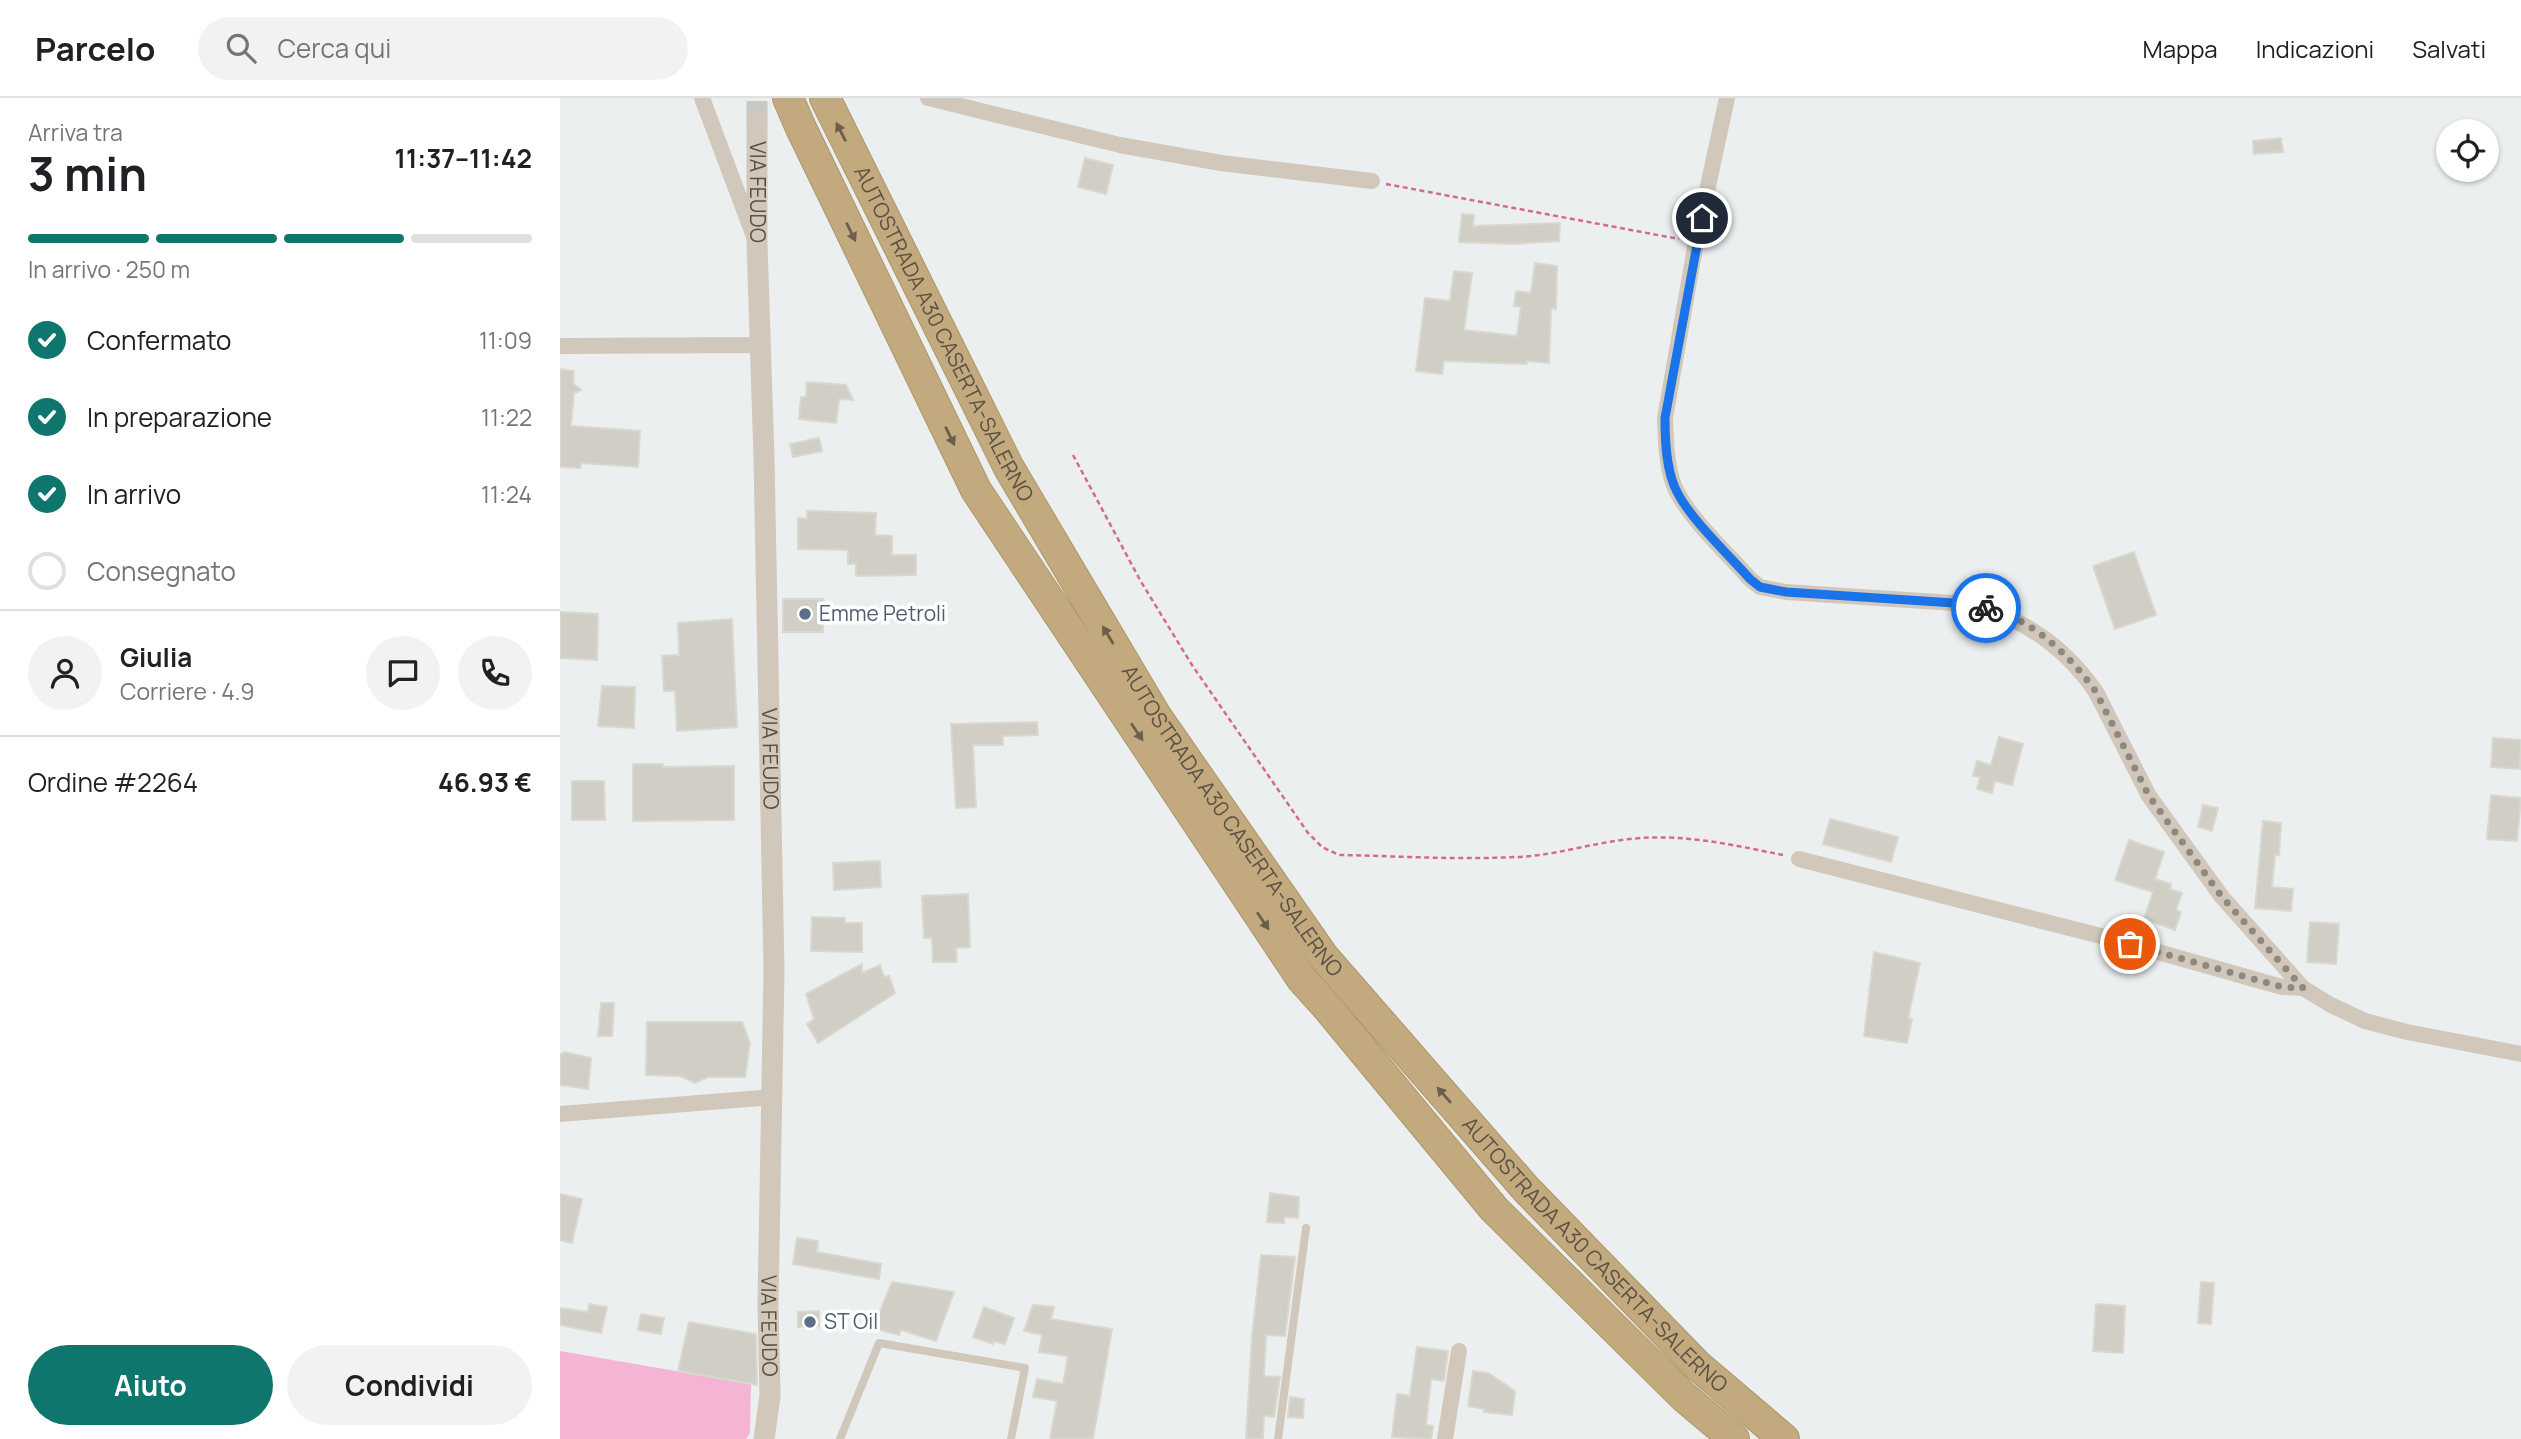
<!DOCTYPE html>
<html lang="it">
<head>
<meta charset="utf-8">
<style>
  body { margin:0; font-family:Manrope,sans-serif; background:#f2f2f2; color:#202124; height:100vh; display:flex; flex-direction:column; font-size:26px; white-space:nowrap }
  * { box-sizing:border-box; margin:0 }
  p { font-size:23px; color:#757577 }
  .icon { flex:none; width:38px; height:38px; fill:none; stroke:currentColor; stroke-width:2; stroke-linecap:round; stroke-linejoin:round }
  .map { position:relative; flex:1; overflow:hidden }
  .side { display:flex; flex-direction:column; background:#fff; width:560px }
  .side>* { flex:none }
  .buttons { position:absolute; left:1876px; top:21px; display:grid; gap:14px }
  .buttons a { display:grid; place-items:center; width:63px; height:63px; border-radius:50%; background:#fff; box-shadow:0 2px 5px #0004; font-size:35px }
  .pin { position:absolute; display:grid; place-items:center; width:60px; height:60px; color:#fff; margin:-30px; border:4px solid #fff; border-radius:50%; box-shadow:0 2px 7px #0007 }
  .courier { position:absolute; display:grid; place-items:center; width:70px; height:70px; margin:-35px; border:5px solid #1a73e8; border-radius:50%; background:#fff; color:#222; box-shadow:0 2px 9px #0007 }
  .head em { font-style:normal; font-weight:700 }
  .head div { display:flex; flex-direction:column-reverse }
  .head { display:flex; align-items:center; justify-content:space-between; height:119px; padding:0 28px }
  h1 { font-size:46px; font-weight:700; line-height:52px }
  .bar { display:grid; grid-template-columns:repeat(4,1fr); gap:10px 7px; align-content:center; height:84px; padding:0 28px }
  .bar i { height:9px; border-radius:5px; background:#e0e0e0 }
  .bar .current { background:#0f766e }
  .bar p { grid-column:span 4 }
  .line { display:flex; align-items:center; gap:18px; padding:0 28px; border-top:2px solid #e0e0e0 }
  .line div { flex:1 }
  .round { display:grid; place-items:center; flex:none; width:74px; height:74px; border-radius:37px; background:#f2f2f2 }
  ol { padding:0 28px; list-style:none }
  li { display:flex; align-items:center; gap:21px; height:77px }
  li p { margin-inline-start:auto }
  li .icon { padding:7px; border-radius:50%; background:#0f766e; color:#fff; stroke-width:4 }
  li:last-child { color:#757577 }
  li i { width:38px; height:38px; border:4px solid #e0e0e0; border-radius:50% }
  .cta { display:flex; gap:14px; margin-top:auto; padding:14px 28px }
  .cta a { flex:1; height:80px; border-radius:42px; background:#0f766e; color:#fff; font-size:28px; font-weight:700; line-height:80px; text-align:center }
  .cta a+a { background:#f2f2f2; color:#202124 }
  header { display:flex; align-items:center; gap:42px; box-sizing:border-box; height:98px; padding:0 35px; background:#fff; border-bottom:2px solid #e0e0e0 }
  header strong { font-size:33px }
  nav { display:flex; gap:38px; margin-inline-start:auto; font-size:24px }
  .search { width:490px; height:63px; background:#f2f2f2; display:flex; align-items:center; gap:18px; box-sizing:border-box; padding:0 24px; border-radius:38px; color:#757577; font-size:26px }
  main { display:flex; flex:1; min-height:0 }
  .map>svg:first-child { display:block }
  .green { fill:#f4b4d3 }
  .building { fill:#d0cec5; stroke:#d9d8cf; stroke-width:2 }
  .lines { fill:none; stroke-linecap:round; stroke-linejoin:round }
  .tertiary-tunnel { stroke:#c8c8c5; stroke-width:21; stroke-dasharray:21 10; stroke-linecap:butt }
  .motorway-casing { stroke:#ae9669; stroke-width:32 }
  .path { stroke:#d56890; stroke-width:2.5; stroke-dasharray:5 3.5; stroke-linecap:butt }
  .service { stroke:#d1c8bb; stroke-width:8 }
  .minor { stroke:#d1c8bb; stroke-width:16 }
  .tertiary { stroke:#d1c8bb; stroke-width:21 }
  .motorway { stroke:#c2a97e; stroke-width:30 }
  .oneway { fill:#6b5f4c }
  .done { stroke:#8e8980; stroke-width:7; stroke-dasharray:0 12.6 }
  .route { stroke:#1a73e8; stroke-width:9 }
  .service-dot { fill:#5c6f8a; stroke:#fff; stroke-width:2.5 }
  .labels { text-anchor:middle; stroke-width:7; stroke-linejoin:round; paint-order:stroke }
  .street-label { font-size:21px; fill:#5c5243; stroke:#fff }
  .service-label { font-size:21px; fill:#4e5e75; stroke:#fff; text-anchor:start }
</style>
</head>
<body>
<header>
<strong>Parcelo</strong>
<div class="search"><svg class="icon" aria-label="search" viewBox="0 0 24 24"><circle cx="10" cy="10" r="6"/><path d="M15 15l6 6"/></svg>Cerca qui</div>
<nav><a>Mappa</a><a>Indicazioni</a><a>Salvati</a></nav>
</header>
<main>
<section class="side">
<div class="head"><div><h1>3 min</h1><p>Arriva tra</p></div><em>11:37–11:42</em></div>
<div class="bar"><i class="current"></i><i class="current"></i><i class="current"></i><i></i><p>In arrivo · 250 m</p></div>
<ol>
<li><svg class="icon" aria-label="check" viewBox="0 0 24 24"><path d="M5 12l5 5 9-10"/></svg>Confermato<p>11:09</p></li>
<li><svg class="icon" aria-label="check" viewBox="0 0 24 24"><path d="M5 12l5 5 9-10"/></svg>In preparazione<p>11:22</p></li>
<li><svg class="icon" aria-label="check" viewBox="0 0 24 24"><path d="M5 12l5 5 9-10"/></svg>In arrivo<p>11:24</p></li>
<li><i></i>Consegnato</li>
</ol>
<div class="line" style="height:126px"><a class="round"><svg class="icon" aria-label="person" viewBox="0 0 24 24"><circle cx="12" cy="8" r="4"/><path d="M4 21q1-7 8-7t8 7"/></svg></a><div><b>Giulia</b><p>Corriere · 4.9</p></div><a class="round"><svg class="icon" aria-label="chat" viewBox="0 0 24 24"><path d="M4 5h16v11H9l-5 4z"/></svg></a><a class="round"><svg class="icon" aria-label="phone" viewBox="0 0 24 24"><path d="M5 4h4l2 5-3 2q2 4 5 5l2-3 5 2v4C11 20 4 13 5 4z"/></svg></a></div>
<div class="line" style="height:91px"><div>Ordine #2264</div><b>46.93 €</b></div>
<div class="cta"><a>Aiuto</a><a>Condividi</a></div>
</section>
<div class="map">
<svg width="1961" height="1341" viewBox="0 0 1961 1341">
  <rect width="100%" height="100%" fill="#eceff0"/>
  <path class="green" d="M0 1253 191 1286 190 1335 186 1341H0Z"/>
  <path class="building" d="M1721 40 1723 54 1694 56 1693 43Z
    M525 60 553 67 546 96 518 89Z
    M902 116 914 117 913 128 1000 125 999 143 953 146 899 144Z
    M975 165 997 168 996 211 991 210 989 265 967 263V266L884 263 882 276 856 273 865 200 890 203 894 173 912 175 904 232 957 238 961 209 954 208 956 193 971 195Z
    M0 271 14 273 13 285 21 292 14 295 11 328 80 333 78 369 21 365 20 370 0 369Z
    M247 284 286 287 293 302 279 301 276 325 239 321 241 299H246Z
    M259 340 262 353 233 359 230 346Z
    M247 413 316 415 315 437 332 438V457H356V477L296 478V466H288V452L238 451V420L247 421Z
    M1574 454 1596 517 1555 531 1533 468Z
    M223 501H263V534H223Z
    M0 514 38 516 37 562 0 560Z
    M172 521 177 629 117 633 115 593H104L102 558 119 557 118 525Z
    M42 588 75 589 74 630 38 628Z
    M477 624 478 637 443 638V647H413L416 709 396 710 391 626Z
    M1439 639 1463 646 1452 687 1435 683 1432 695 1417 691 1420 679 1413 678 1417 663 1431 667Z
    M1933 640 1961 642 1960 671 1931 669Z
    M73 666H103V669L174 668V722L73 723Z
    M12 683H44L45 722H12Z
    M1931 697 1961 700 1957 743 1927 741Z
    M1643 707 1658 710 1652 733 1638 729Z
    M1270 721 1338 739 1331 764 1263 746Z
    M1703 723 1721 725 1719 757H1715L1712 789 1733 791 1731 813 1695 810Z
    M1569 742 1604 754 1595 781 1611 786 1610 791 1622 795 1616 812 1621 814 1615 832 1584 821 1593 794 1555 782Z
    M320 763 321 789 274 792 273 765Z
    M408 796 410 849 396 850 397 864H373L372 840H364L362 798Z
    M252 819 285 820V825H302V854L251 853Z
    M1750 824 1779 826 1776 866 1747 864Z
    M1314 854 1360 865 1348 920 1352 921 1347 945 1304 938Z
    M302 866V875L320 867 324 879 329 878 335 895 258 945 247 926 254 921 246 896Z
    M41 905H54L52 938H38Z
    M87 924H182L190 945 185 979H148L135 985 120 978 86 977Z
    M4 954 31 960 28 991 0 987V956H3Z
    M710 1095 739 1099 738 1120 724 1119V1125L707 1124Z
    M0 1096 22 1101 12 1145 0 1142Z
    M237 1140 258 1143 257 1154 321 1166 319 1181 233 1166Z
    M701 1157 735 1159 725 1238 706 1237 704 1278 720 1279 714 1319 704 1318 703 1341H686L692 1239Z
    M332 1184 394 1194 376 1243 341 1232 339 1237 313 1230Z
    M1641 1184 1654 1185 1651 1226 1638 1225Z
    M29 1206 47 1209 41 1235 0 1227V1210L28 1214Z
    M1536 1206 1565 1208 1563 1255 1533 1253Z
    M473 1207 494 1209 491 1221 552 1231 533 1341H490L497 1303 473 1299 477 1281 503 1286 508 1258 479 1254 482 1237 464 1233Z
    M424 1209 454 1220 445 1246 434 1243 433 1246 413 1239Z
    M259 1213V1228L238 1229V1214Z
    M81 1216 104 1220 101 1236 78 1232Z
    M129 1224 196 1236 197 1287 118 1273Z
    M857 1249 888 1253 884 1283 871 1281 866 1327 873 1328 871 1341 832 1339 837 1296 850 1298Z
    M913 1273 928 1275 955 1293 952 1317 924 1314V1311L908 1308Z
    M730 1299 744 1301 743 1320 728 1319Z"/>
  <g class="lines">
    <path class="tertiary-tunnel" d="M197 24V0"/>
    <defs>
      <g id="motorway">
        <path d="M228 0 240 28 416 392 741 880 767 909 934 1111 1124 1299 1174 1341"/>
        <path id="s2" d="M265 0 449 370 596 618 763 858 966 1091 1137 1267 1224 1341"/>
      </g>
    </defs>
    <use href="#motorway" class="motorway-casing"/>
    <path class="path" d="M826 86 1119 141
      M513 357 580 482 632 567 748 735 762 749 779 757C837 758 896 762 955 759 994 758 1031 745 1070 741 1122 735 1173 747 1223 757"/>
    <path class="service" d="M280 1341 319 1245 465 1270 451 1341
      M718 1341 746 1130"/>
    <path class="minor" d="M142 0 193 136
      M368 0 560 47 661 65 812 83
      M1167 0 1136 144 1105 320C1106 343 1106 373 1117 394 1132 423 1168 456 1190 481L1200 489 1226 494 1409 506C1463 519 1504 548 1536 594L1589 698 1662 799 1743 890 1771 907 1805 923 1847 934 1961 956
      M0 248 199 247
      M1239 761 1545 839 1722 889 1743 890
      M0 1016 213 999
      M885 1341 899 1253"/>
    <path class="tertiary" id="s1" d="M197 24V145L204 360 214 873 208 1206 210 1298 204 1341"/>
    <use href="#motorway" class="motorway"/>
  </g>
  <defs><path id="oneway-solid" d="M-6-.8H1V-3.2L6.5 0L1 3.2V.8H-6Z" transform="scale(1.75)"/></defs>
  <g class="oneway">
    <use href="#oneway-solid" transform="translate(281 34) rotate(-117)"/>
    <use href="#oneway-solid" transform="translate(291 134) rotate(64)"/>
    <use href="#oneway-solid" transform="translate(390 338) rotate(64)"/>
    <use href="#oneway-solid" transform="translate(548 537) rotate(-121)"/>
    <use href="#oneway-solid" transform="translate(577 634) rotate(56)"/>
    <use href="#oneway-solid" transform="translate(703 823) rotate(56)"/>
    <use href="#oneway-solid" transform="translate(884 997) rotate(-131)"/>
  </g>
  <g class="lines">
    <path class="done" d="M1426 510C1471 520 1510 557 1536 594L1589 698 1662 799 1743 890 1722 889 1570 846"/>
    <path class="route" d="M1142 120 1105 320C1105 343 1106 373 1117 394 1132 423 1168 456 1190 481L1200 489 1226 494 1409 506 1426 510"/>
  </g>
  <g class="service-dot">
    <circle cx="245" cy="516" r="7"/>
    <circle cx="250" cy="1224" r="7"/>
  </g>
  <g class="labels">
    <g class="street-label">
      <text dy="7" stroke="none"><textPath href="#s1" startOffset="70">VIA FEUDO</textPath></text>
      <text dy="7" stroke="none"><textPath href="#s2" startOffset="264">AUTOSTRADA A30 CASERTA-SALERNO</textPath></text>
      <text dy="7" stroke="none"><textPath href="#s1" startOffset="637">VIA FEUDO</textPath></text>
      <text dy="7" stroke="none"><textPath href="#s2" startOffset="831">AUTOSTRADA A30 CASERTA-SALERNO</textPath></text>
      <text dy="7" stroke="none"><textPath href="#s2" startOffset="1398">AUTOSTRADA A30 CASERTA-SALERNO</textPath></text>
      <text dy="7" stroke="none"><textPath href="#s1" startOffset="1204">VIA FEUDO</textPath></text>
    </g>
    <g class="service-label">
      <text x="259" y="523">Emme Petroli</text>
      <text x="264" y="1231">ST Oil</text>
    </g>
  </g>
</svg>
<div class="buttons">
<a><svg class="icon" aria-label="locate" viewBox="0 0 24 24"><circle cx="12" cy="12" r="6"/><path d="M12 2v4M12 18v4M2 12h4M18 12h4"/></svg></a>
</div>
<div class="pin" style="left:1570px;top:846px;background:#ea580c"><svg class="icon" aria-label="bag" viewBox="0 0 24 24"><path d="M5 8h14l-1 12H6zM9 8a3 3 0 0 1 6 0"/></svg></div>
<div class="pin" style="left:1142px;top:120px;background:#1f2937"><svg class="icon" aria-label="home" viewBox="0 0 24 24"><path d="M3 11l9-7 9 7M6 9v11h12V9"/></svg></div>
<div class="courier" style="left:1426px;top:510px"><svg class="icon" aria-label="bike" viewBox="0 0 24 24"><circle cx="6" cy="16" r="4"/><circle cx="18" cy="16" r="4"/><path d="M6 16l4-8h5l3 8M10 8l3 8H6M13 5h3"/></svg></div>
</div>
</main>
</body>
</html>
